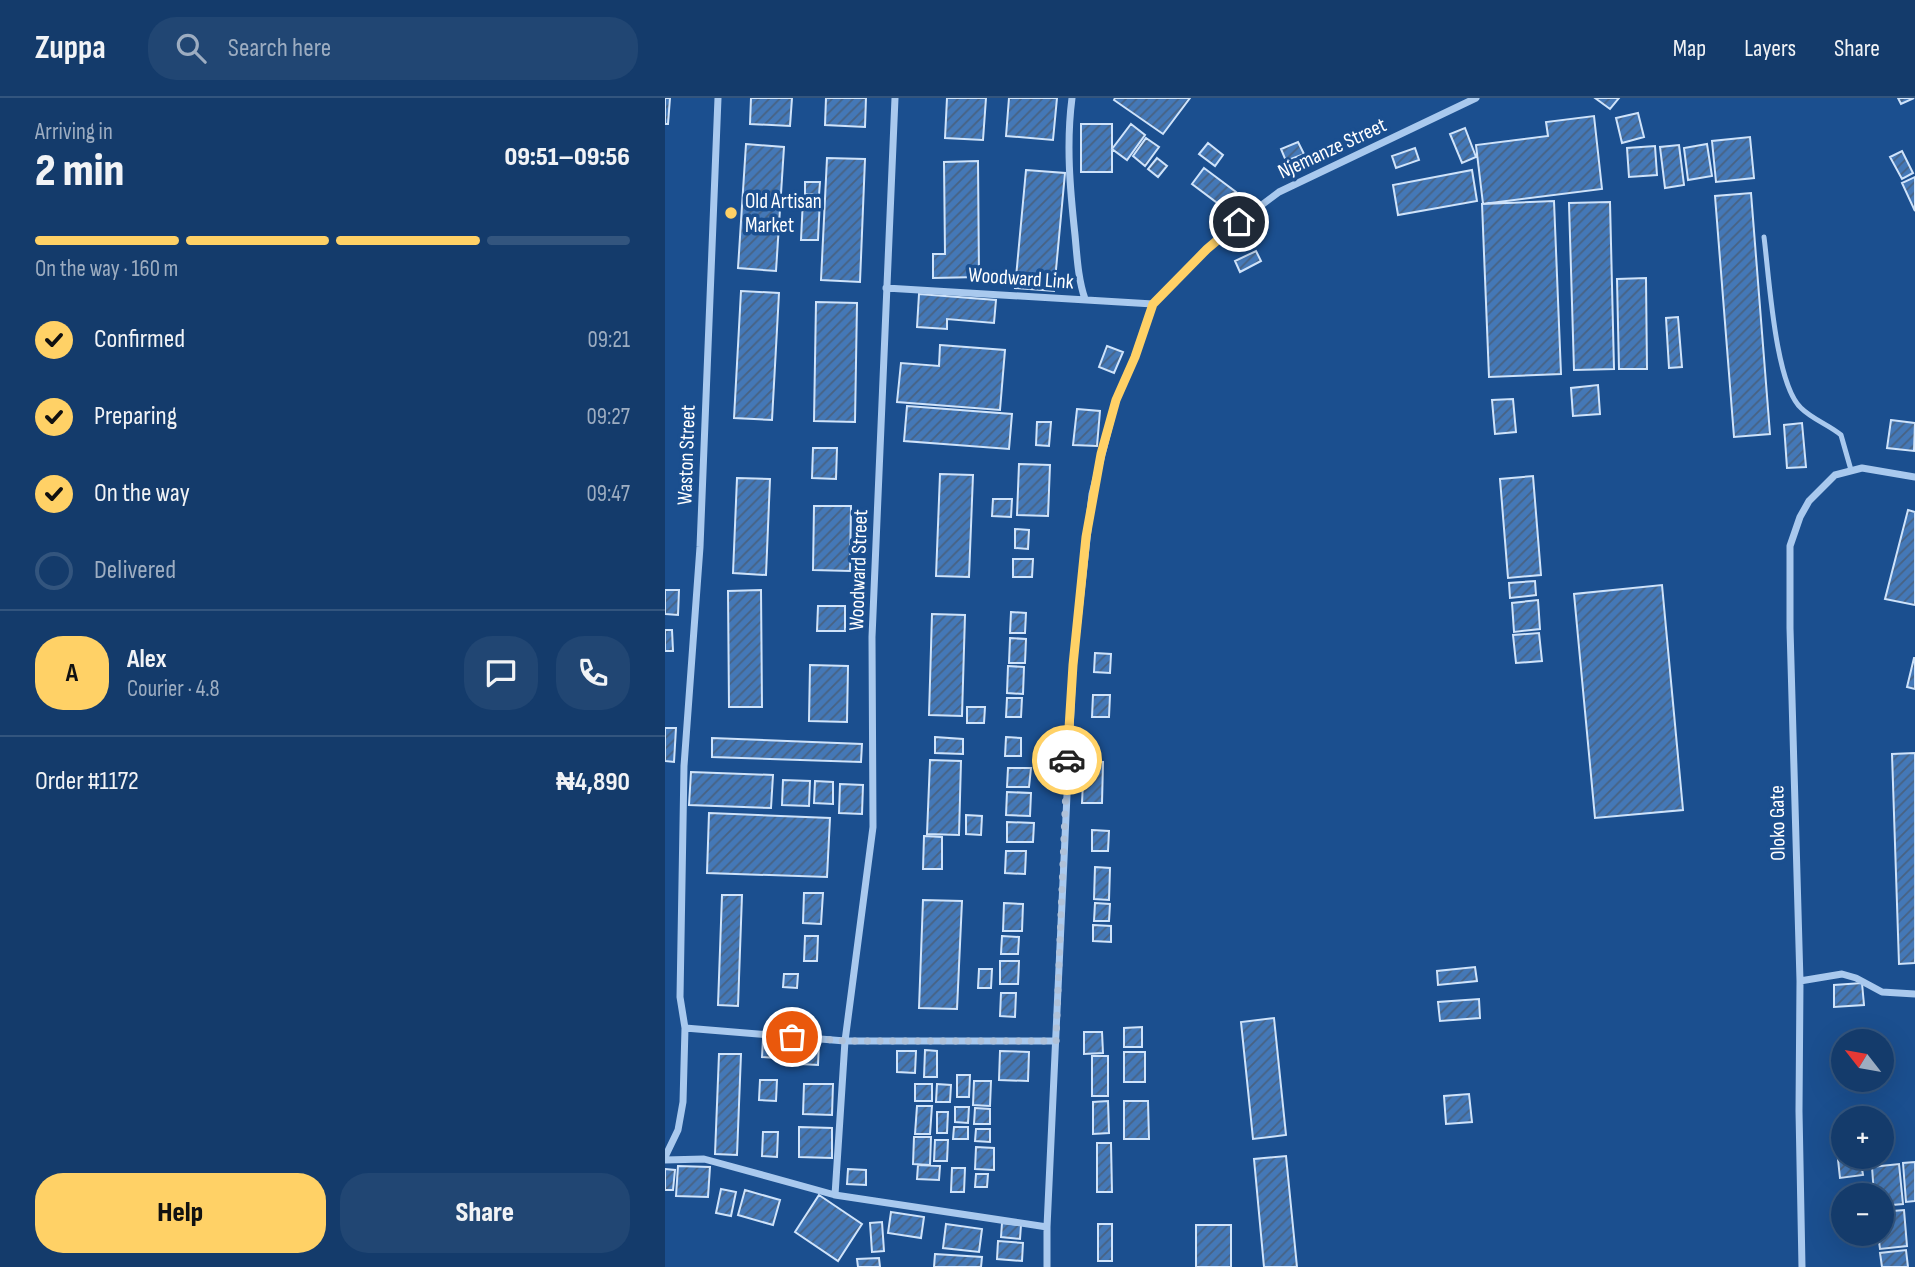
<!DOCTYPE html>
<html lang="en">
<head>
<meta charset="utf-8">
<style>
  body { margin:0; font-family:"Sofia Sans Condensed",sans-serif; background:#214673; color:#f1f3f6; height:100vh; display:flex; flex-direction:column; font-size:26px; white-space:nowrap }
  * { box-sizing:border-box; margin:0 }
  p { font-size:23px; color:#9dadc1 }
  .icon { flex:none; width:38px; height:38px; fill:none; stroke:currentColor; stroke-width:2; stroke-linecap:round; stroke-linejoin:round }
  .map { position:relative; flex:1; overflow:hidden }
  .side { display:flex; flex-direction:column; background:#143b6b; width:665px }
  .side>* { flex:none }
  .needle { width:46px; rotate:301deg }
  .tools { position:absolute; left:1166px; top:931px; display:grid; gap:14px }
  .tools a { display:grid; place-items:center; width:63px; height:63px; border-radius:50%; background:#143b6b; box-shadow:0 7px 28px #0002,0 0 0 2px #33557e; font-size:35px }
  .pin { position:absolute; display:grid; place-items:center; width:60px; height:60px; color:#fff; margin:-30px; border:4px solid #fff; border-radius:50%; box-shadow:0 2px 7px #0007 }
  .courier { position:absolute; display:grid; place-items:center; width:70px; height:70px; margin:-35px; border:5px solid #ffd166; border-radius:50%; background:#fff; color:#222; box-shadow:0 2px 9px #0007 }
  .head em { font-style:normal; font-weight:800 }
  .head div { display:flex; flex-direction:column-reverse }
  .head { display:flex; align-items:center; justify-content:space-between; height:119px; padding:0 35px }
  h1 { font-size:46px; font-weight:800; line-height:52px }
  .bar { display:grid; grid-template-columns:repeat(4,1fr); gap:10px 7px; align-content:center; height:84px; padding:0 35px }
  .bar i { height:9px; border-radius:5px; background:#33557e }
  .bar .on { background:#ffd166 }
  .bar p { grid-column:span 4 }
  .line { display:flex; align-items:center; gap:18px; padding:0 35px; border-top:2px solid #33557e }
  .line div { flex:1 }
  .round { display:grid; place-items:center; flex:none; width:74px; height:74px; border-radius:28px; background:#214673 }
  ol { padding:0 35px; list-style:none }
  li { display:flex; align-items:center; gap:21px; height:77px }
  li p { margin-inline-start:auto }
  li .icon { padding:7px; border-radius:50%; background:#ffd166; color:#111; stroke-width:4 }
  li:last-child { color:#9dadc1 }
  li i { width:38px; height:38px; border:4px solid #33557e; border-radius:50% }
  .primary-button { display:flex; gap:14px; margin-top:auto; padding:14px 35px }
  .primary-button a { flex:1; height:80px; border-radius:28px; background:#ffd166; color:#111; font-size:28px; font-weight:800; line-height:80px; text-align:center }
  .primary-button a+a { background:#214673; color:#f1f3f6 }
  header { display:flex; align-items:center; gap:42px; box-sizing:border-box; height:98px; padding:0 35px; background:#143b6b; border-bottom:2px solid #33557e }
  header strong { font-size:33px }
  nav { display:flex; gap:38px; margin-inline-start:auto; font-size:24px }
  .search { width:490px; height:63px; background:#214673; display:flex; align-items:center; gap:18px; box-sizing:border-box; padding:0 24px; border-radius:28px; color:#9dadc1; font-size:26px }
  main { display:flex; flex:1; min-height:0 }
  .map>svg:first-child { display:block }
  .building { fill:url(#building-hatch); stroke:#cfe3fa; stroke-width:2 }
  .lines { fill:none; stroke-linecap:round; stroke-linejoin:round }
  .service { stroke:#a9c9ee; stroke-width:5 }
  .minor { stroke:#a9c9ee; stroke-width:7 }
  .done { stroke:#afc1d8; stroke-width:7; stroke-dasharray:0 12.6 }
  .route { stroke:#ffd166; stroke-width:9 }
  .poi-dot { fill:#ffd166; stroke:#1b4f8f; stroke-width:2.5 }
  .labels { text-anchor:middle; stroke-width:7; stroke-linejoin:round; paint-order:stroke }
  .street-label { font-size:21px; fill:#fff; stroke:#1b4f8f }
  .poi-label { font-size:21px; fill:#fff; stroke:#1b4f8f; text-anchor:start }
</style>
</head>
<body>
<header>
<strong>Zuppa</strong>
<div class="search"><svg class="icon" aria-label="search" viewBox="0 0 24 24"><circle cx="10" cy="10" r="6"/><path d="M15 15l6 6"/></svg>Search here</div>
<nav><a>Map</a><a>Layers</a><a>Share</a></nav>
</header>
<main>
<section class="side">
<div class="head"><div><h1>2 min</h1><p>Arriving in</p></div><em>09:51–09:56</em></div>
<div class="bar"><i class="on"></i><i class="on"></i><i class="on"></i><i></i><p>On the way · 160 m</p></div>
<ol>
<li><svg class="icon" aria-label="check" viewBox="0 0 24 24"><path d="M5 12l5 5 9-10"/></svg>Confirmed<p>09:21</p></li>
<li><svg class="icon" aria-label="check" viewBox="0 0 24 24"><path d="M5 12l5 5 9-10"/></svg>Preparing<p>09:27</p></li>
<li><svg class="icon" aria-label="check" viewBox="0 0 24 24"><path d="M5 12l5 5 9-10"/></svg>On the way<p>09:47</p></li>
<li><i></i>Delivered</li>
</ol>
<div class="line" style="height:126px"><b class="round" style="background:#ffd166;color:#111">A</b><div><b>Alex</b><p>Courier · 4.8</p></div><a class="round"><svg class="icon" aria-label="chat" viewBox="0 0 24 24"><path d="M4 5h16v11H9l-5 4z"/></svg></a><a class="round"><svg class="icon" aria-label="phone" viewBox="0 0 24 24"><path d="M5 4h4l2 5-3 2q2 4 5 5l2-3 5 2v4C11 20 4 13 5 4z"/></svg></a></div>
<div class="line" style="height:91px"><div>Order #1172</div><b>₦4,890</b></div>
<div class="primary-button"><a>Help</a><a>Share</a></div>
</section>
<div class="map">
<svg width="1250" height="1169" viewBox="0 0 1250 1169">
  <defs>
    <pattern id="building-hatch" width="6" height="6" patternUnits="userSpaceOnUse" patternTransform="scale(1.75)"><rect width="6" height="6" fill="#4478b7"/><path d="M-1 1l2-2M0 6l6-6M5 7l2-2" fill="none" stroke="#486282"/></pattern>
  </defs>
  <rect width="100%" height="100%" fill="#1b4f8f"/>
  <path class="building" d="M0 0H5L3 26H0Z
    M86 0H127L125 28 85 26Z
    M161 0H201L200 29 160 27Z
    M282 0H321L318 42 280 40Z
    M344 0H392L388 42 341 38Z
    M450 0H525L498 36 449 2Z
    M930 0H954L945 11Z
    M1233 0H1249L1236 6Z
    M973 15 979 39 957 45 951 20Z
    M929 18 937 91 818 106 811 47 883 38 881 24Z
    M416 26H447V74H416Z
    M466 26 480 37 462 62 447 51Z
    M800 30 811 59 797 65 785 36Z
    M1085 39 1089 80 1051 84 1047 43Z
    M481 40 494 49 480 68 468 58Z
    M633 44 639 56 621 63 616 51Z
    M543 45 558 57 550 68 534 56Z
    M81 46 119 49 111 173 73 170Z
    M1042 46 1047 78 1023 82 1019 50Z
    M1014 47 1019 87 1000 90 995 49Z
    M990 48 992 77 964 79 962 50Z
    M750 50 754 62 731 70 727 58Z
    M1237 53 1248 75 1237 81 1225 59Z
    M162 60 200 61 195 184 156 182Z
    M492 60 502 68 493 79 483 71Z
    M313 63 314 179 268 180V156H280L279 64Z
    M539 70 571 94 559 110 527 86Z
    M361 72 400 75 389 193 350 190Z
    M807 72 812 103 733 117 728 87Z
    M1250 79V113L1237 85Z
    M140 84H155L154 97 140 96Z
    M1086 95 1105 336 1069 339 1050 98Z
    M138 101H155L153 142H136Z
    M889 103 896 276 824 279 817 106Z
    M945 104 949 271 909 272 904 105Z
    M591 153 596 163 575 174 570 163Z
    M981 180 982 271H954L952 181Z
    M76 193 114 195 107 322 69 320Z
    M254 196 331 202 329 225 282 221V231L252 229Z
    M151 204 192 205 190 324 149 323Z
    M1013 219 1017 269 1004 270 1001 220Z
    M275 247 340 252 335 312 232 304 236 265 274 268Z
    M442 248 458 254 449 275 434 269Z
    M933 287 935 316 908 318 906 290Z
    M848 301 851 334 830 336 827 302Z
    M242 308 347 316 344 351 239 343Z
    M412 311 435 313 432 348 408 347Z
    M1226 322 1250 325 1249 353 1222 350Z
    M372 324H386L384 348 371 347Z
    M1137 325 1141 369 1122 370 1119 327Z
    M148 350H172L171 381 147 380Z
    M354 366 385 367 383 418 352 417Z
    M275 376 308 377 304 479 271 478Z
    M868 378 876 477 843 480 835 381Z
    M72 380 105 381 101 477 68 475Z
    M328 401H347L346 419 327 418Z
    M149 408H186L185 473 148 472Z
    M1243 412 1250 414V507L1220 501Z
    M350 431 364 432 363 451 350 450Z
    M348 461H368L367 479H348Z
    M870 483 871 497 845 500 844 485Z
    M997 487 1018 712 930 720 909 496Z
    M0 492H14L13 517 0 516Z
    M96 492 97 609H64L63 493Z
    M873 502 875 531 849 534 847 505Z
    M153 508H180V533H152Z
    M346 514 361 515 360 535H345Z
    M267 516 300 517 297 618 264 617Z
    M0 532H7L8 553H0Z
    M874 535 877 563 851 565 848 537Z
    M345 540 361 541 360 565H344Z
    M430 555 446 556 445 575 429 574Z
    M1249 560H1250V591L1242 589Z
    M145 567 183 568 182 624 144 623Z
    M343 568 359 569 358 596 342 595Z
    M428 597H445L444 619H427Z
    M342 600H357L356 619H341Z
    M302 609H320L319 625H302Z
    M0 630H11L9 664 0 663Z
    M270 639 298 641V656L270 655Z
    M341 639 356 640V658H340Z
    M47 640 197 646 196 664 47 659Z
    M1250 655V865L1234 866 1227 656Z
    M265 662 296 663 294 737 262 736Z
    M419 663 438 664 437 705H417Z
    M343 670H366L364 689H342Z
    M26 674 108 677 106 710 24 707Z
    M118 682 145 683 144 708 117 707Z
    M150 683 168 684V706L149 705Z
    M175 686 198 687 197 716 174 715Z
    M342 694 366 695 365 718 341 717Z
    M44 715 165 720 162 779 42 775Z
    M301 717 317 718 316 737 301 736Z
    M342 724 369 725 368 744H342Z
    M427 732 444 733 443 753H427Z
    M259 738 277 739V771H258Z
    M341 753H361L360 776 340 775Z
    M430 769 445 770 444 802 429 801Z
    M139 795H158L156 826 138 825Z
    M57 797H77L73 908 53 907Z
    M258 802 297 803 292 911 254 910Z
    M339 805 358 806 357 833H338Z
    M430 805 445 806 444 823H429Z
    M428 827 446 828V844L428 843Z
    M140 838H153L152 863H139Z
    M337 838 354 839 353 856H336Z
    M335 863H354L353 886H335Z
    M810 869 812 883 773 887 772 873Z
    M314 871H327L326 890H313Z
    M119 876H133L132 890 118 889Z
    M1197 885 1199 907 1169 909V887Z
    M336 895H351L350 919 335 918Z
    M814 901 815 920 775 923 773 904Z
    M609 920 621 1037 588 1041 576 924Z
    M477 929V949H459V930Z
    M419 934H437L438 955 419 956Z
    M98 941 111 942V960L97 959Z
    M135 943 154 944 153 967 135 966Z
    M260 952 272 953V979H259Z
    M232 953H251L250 975 232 974Z
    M335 953 364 954 363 983 334 982Z
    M459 954H480V984H459Z
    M54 956H76L72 1057 50 1056Z
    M427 958H443V998H427Z
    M292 977H305L304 999H292Z
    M95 982H112L111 1003 94 1002Z
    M309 983H326L325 1008 308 1007Z
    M139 986H168L167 1017 138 1016Z
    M250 986H267V1003H250Z
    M272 986 286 987 285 1004H271Z
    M804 996 807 1024 781 1026 779 998Z
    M443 1003 444 1035 428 1036V1004Z
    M459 1003H483L484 1041H459Z
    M252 1008H267L265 1036H250Z
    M290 1009H304L303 1025 290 1024Z
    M310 1010 325 1011V1026H309Z
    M272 1014H283L282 1035H272Z
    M134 1029 167 1030V1060L134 1059Z
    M289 1029H303V1041H288Z
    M311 1031H325V1044L310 1043Z
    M98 1034H113L112 1059 97 1058Z
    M249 1039H266L265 1067 248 1066Z
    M270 1042H283L282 1063H269Z
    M432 1045H446L447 1094H432Z
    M311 1049 329 1050V1072L310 1071Z
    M1178 1051V1059H1195L1198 1077 1175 1080 1172 1052Z
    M621 1058 632 1169H599L589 1061Z
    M1250 1064V1103L1241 1104 1238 1065Z
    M1234 1066 1238 1106 1216 1108V1097H1209L1207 1069Z
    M253 1067 275 1068 274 1082 252 1081Z
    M13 1068 45 1069 43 1099 11 1098Z
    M287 1070H300L299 1094H286Z
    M0 1071 10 1072 8 1092H0Z
    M183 1071 201 1072V1087L182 1086Z
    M311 1076H323L322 1089H310Z
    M56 1091 71 1094 66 1118 51 1115Z
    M80 1092 115 1102 108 1127 73 1117Z
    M154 1097 197 1126 173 1163 130 1134Z
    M1239 1112 1242 1148 1215 1151 1213 1136H1216V1114Z
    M226 1114 259 1119 256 1140 223 1135Z
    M217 1124 219 1153 207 1154 205 1125Z
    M337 1125 356 1127 355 1141 336 1139Z
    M281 1126 317 1131 314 1154 278 1150Z
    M433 1126H447V1163H433Z
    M531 1127H566V1169H531Z
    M333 1143 358 1145 357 1163 332 1161Z
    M1241 1152 1243 1169H1217L1215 1155Z
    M270 1156 317 1159 316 1169H269Z
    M214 1160 215 1169H193L192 1161Z"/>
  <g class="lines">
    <path class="service" d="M1099 139C1104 177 1110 286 1136 310 1147 321 1164 327 1176 337L1186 372"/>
    <path class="minor" d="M53 0 35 449 19 668 15 899 20 930 180 943H391
      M407 0C401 46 405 91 410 137 412 158 413 181 420 201
      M221 190 488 206
      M1135 883 1177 876 1191 880 1217 894 1250 896
      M0 1059 13 1032 18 1004 20 930
      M0 1062 39 1061 170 1097 382 1129
      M170 1097 180 943 208 729 207 539 230 0
      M382 1169V1129L408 567 427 396 451 302 470 259 488 206 542 151 574 124 614 94 811 0
      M1137 1169 1134 1013 1135 883 1125 530V448L1135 419 1144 403 1170 377 1197 370 1250 379"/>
  </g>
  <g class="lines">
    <path class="done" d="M127 939 180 943H391L402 662"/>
    <path class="route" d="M402 662 408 567 421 439 436 356 451 302 470 259 488 206 542 151 574 124"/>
  </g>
  <circle class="poi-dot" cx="66" cy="115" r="7"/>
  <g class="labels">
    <g class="street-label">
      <text transform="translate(667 50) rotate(-25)" y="7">Njemanze Street</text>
      <text transform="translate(356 180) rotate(4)" y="7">Woodward Link</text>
      <text transform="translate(21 357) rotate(-88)" y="7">Waston Street</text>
      <text transform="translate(193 472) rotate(-88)" y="7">Woodward Street</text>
      <text transform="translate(1112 725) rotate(-91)" y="7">Oloko Gate</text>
    </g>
    <g class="poi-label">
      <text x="80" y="110">Old Artisan<tspan x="80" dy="24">Market</tspan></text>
    </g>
  </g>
</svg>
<div class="tools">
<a><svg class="needle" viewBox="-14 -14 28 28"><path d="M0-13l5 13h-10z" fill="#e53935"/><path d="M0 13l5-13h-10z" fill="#9dadc1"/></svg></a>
<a>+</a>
<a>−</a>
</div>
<div class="pin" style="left:127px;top:939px;background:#ea580c"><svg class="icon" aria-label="bag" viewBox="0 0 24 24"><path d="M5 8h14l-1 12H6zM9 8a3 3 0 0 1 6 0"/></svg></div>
<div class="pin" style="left:574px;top:124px;background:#1f2937"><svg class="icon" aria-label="home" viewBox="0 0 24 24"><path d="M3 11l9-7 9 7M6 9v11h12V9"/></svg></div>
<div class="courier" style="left:402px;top:662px"><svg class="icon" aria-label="car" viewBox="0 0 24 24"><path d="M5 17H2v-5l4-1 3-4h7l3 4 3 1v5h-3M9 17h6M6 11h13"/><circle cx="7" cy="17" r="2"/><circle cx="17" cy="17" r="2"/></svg></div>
</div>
</main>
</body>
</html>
